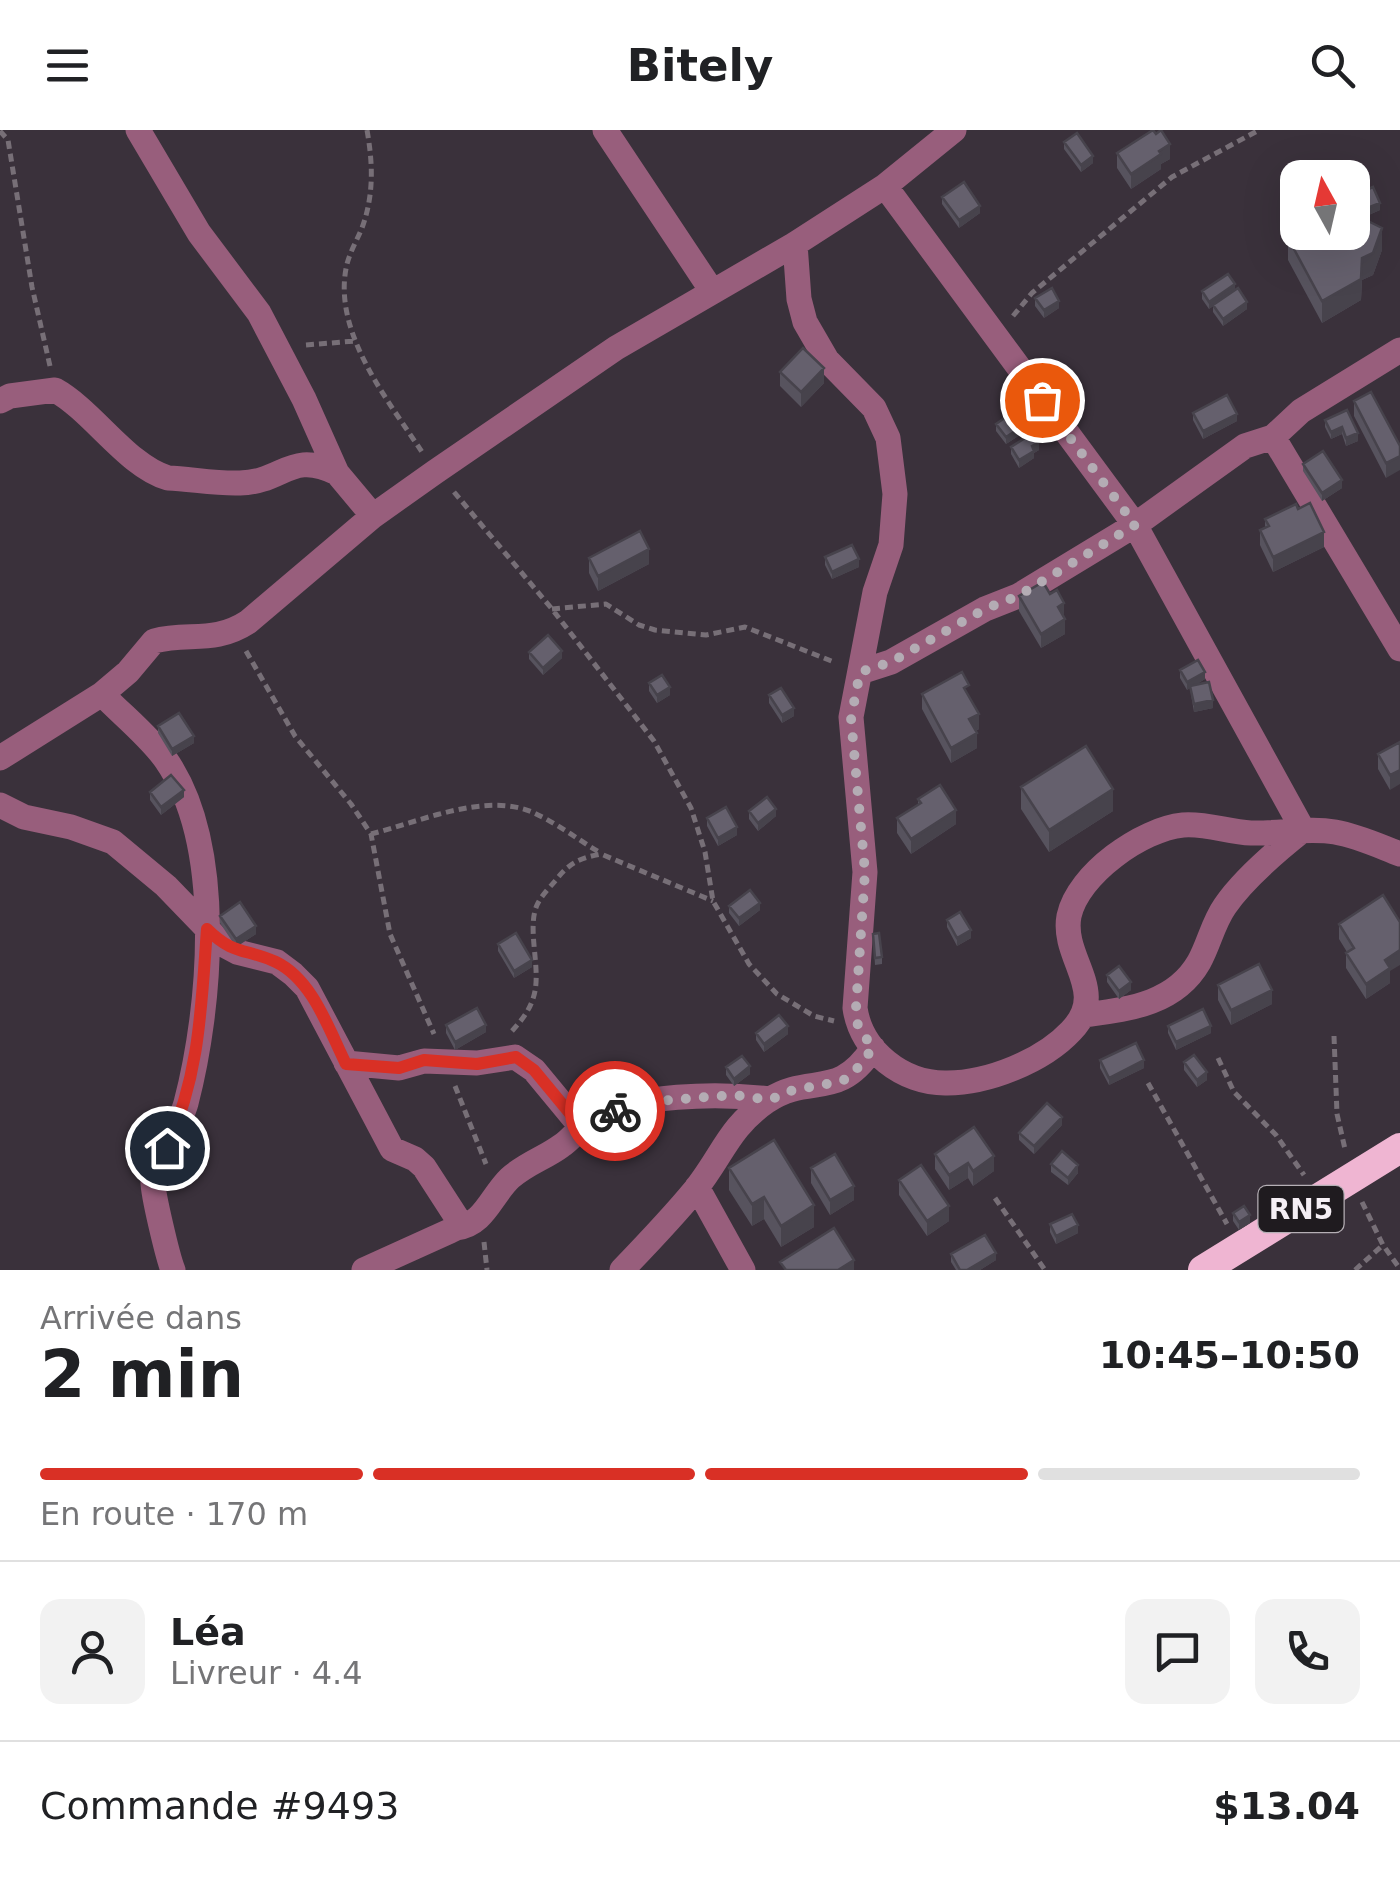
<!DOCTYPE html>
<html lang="fr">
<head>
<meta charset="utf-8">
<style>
  body { margin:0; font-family:"DejaVu Sans",sans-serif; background:#f2f2f2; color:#202124; height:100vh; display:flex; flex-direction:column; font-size:38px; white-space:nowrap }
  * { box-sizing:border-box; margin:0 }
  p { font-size:32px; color:#757577 }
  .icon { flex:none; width:55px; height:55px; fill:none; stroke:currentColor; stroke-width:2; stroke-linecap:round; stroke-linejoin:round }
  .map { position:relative; height:1140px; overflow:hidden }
  .panel { display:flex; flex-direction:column; background:#fff; flex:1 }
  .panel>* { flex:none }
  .needle { width:65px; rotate:352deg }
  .buttons { position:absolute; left:1280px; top:30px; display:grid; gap:20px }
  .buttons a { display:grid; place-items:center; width:90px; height:90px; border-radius:20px; background:#fff; box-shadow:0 10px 40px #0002; font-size:50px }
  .pin { position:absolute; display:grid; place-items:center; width:85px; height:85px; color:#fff; margin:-42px; border:5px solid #fff; border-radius:50%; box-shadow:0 2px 10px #0007 }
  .courier { position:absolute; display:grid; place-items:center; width:100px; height:100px; margin:-50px; border:8px solid #d93025; border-radius:50%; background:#fff; color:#222; box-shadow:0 2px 12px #0007 }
  .head em { font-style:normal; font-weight:600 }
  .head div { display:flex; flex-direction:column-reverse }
  .head { display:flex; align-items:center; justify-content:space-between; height:170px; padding:0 40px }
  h1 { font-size:65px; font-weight:600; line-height:75px }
  .bar { display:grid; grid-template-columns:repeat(4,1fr); gap:15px 10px; align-content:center; height:120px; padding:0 40px }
  .bar i { height:12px; border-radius:8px; background:#e0e0e0 }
  .bar .on { background:#d93025 }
  .bar p { grid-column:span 4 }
  .line { display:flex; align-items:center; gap:25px; padding:0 40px; border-top:2px solid #e0e0e0 }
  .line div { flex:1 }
  .round { display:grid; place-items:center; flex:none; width:105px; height:105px; border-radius:20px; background:#f2f2f2 }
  header { display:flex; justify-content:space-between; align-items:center; height:130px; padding:0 40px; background:#fff; font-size:45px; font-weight:600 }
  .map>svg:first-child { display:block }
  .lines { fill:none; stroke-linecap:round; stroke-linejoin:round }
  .path { stroke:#776f77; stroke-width:5; stroke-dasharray:8 5; stroke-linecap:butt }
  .minor { stroke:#985e7c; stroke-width:25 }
  .highway { stroke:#efb5d2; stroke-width:30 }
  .wall { fill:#57535e }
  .shaded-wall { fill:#47434c }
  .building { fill:#65606d; stroke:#47434c; stroke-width:2.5 }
  .done { stroke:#b4acb4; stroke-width:10; stroke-dasharray:0 18 }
  .route { stroke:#d93025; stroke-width:12 }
  .labels { text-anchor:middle; stroke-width:8; stroke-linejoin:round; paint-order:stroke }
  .shield { fill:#1f1b1f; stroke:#b5afb5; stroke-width:2.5 }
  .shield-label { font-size:28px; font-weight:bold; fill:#f5eff5 }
</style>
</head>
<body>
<header><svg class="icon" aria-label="menu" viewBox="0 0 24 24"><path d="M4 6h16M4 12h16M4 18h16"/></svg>Bitely<svg class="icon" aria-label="search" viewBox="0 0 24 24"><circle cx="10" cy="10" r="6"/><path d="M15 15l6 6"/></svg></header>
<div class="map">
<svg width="1400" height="1140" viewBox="0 0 1400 1140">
  <rect width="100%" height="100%" fill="#3a313b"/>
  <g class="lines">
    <path class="path" d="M367 0C373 34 374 65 362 98 357 110 350 122 347 134 331 201 388 270 422 322
      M0 1 8 10 32 157 50 236
      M1013 186 1032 163 1172 47 1259 0
      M306 215 355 211
      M454 362 552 479 654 611 691 678 705 722 713 771 749 834 777 864 814 886 834 891
      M552 479 606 474 639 495 655 500 706 505 745 497 834 532
      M246 521 295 606 351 674 371 704 390 804 434 904
      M371 704C419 692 484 662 532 682 555 692 577 709 599 722
      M512 901C523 889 532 877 535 861 540 835 527 797 537 775 541 766 550 757 556 750 569 733 580 728 601 724L713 771
      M1334 906 1337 984 1345 1019
      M1218 928 1234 962 1276 1005 1304 1045
      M1148 953 1227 1094
      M455 956 486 1034
      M995 1068 1045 1140
      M1362 1072 1383 1115 1400 1139
      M484 1112 487 1140
      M1355 1140 1383 1115"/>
    <path class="minor" d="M138 0 199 103 259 183 304 269 337 343 373 386
      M605 0 712 161
      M885 56 1135 395 1303 700
      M795 114 799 169 805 192 827 230 874 278 888 308 895 364 891 415 875 462 851 587 865 742 855 878C861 921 903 954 947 953 988 953 1043 931 1071 901 1110 861 1061 829 1069 786 1078 744 1142 699 1183 695 1206 693 1228 702 1251 703 1279 704 1308 697 1335 702 1358 706 1379 716 1400 724
      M0 271 10 266 55 260C93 281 127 336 168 348 191 349 217 354 240 353 284 352 290 320 337 343
      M1273 307 1400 519
      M860 542 891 532 985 479 1018 466 1135 395 1245 316 1273 307 1301 281 1400 220
      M102 564C122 585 149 606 166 630 225 715 211 877 186 973 180 996 155 1030 153 1051 152 1061 168 1128 173 1140
      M0 628 102 564 128 542 154 511C189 502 214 514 248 492L373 386 435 342 616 218 795 114 885 56 954 0
      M0 675 24 687 71 697 113 712 166 756 222 814 237 822 277 832 293 844 307 858 392 1019 415 1029 424 1037 457 1088 456 1098 450 1101 364 1140
      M1085 885C1129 879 1175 874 1199 832 1209 814 1213 793 1225 776 1242 751 1279 719 1303 700
      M346 933 399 938 424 931 477 933 515 927 534 940 582 998
      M697 1057 743 1140
      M456 1098C484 1095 491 1066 510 1048 527 1033 545 1028 561 1016 572 1009 579 997 590 991 633 963 720 963 770 969
      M622 1140C647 1114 672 1088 695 1060 723 1025 728 998 767 971 811 942 837 972 873 918"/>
    <path class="highway" d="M1203 1140 1400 1018"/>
  </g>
  <path class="wall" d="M1064 12 1093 33 1081 42 1064 19Z
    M1117 23 1170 29 1161 34V39L1131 59 1117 38Z
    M1352 66 1380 80 1362 88 1382 120 1373 145 1362 150 1361 170 1322 193 1288 130V108L1352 102Z
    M942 67 980 83 959 98 942 74Z
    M1235 160 1247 179 1223 196 1213 182V176L1209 179 1202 169V161Z
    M1035 168 1059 178 1044 188 1035 176Z
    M780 242 824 253 801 277 780 256Z
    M1354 271 1400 316 1386 348 1354 286Z
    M1347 280 1358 311 1346 316 1342 304 1331 309 1325 297V290Z
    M1193 283 1237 291 1203 309 1193 290Z
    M996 294 1023 303 1006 314 996 301Z
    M1011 317 1039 320 1034 323V328L1019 338 1011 324Z
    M1303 334 1342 358 1322 371 1303 341Z
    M1265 389 1324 417 1273 442 1260 415V400L1265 397Z
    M825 427 859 437 832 449 825 435Z
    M589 428 649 434 598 461 589 443Z
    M1019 466 1064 487 1065 504 1041 518 1019 481Z
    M529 522 562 528 543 545 529 529Z
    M1180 540 1205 549 1197 554 1213 578 1194 582 1190 558 1187 560 1180 548Z
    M649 553 670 565 657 573 649 561Z
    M922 564 969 568 979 599 976 601 977 618 951 633 922 579Z
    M769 565 794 586 782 593 769 573Z
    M158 596 194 613 172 626 158 603Z
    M1400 612 1390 660 1378 639V624Z
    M1021 657 1113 681 1049 722 1021 679Z
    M150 662 184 667 161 685 150 670Z
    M918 669 956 694 911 724 897 703V688L918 675Z
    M749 681 776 686 758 701 749 689Z
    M707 688 737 705 718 716 707 696Z
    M729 776 760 780 739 796 729 783Z
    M220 786 256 804 236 817 220 793Z
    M947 790 971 808 957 816 947 797Z
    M1339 794 1390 841V853L1366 869 1346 838V823L1347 822 1339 809Z
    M873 804 882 827V834L875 835Z
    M498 814 532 837 514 848 498 821Z
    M1107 845 1131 860 1119 869 1107 852Z
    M1218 855 1272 874 1231 895 1218 870Z
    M446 895 486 902 455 920 446 903Z
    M1168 896 1211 903 1176 920 1168 903Z
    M756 903 788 904 764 922 756 910Z
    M1100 930 1144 938 1109 955 1100 938Z
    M1184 932 1207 950 1197 957 1184 940Z
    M726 937 750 944 734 956 726 945Z
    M1062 995 1034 1024 1019 1010V1003Z
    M935 1024 994 1041 973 1056 968 1048 949 1060 935 1039Z
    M1051 1034 1078 1043 1068 1055 1051 1042Z
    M729 1038 814 1097 781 1117 764 1089 752 1096 729 1060Z
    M811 1038 854 1070 830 1085 811 1053Z
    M899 1050 949 1091 927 1106 899 1065Z
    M1233 1083 1250 1093 1239 1100 1233 1091Z
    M1050 1094 1078 1103 1056 1114 1050 1102Z
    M951 1124 996 1130 980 1140H956L951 1132Z"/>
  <path class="shaded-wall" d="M1170 14V29L1161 34V39L1131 59V44Z
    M1093 26V33L1081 42V35Z
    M1380 73V80L1352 92V84Z
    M980 76V83L959 98V90Z
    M1382 98V120L1373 145 1362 150 1361 170 1322 193V171L1362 128Z
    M1235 154V162L1209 179V172Z
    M1059 171V178L1044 188V180Z
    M1247 172V179L1223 196V189Z
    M824 238V253L801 277V262Z
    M1237 284V291L1203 309V301Z
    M1023 296V303L1006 314V307Z
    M1342 297V304L1331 309V302Z
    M1358 303V311L1346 316V308Z
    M1039 312V320L1034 323V328L1019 338V330L1032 316Z
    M1400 326V340L1386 348V333Z
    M1342 350V358L1322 371V363Z
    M1324 402V417L1273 442V427Z
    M649 419V434L598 461V446Z
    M859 429V437L832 449V442Z
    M1064 473V488L1058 477Z
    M1065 489V504L1041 518V504Z
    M562 521V528L543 545V538Z
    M1205 542V549L1187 560V552Z
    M670 557V565L657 573V565Z
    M1213 570V578L1194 582V574Z
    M794 578V586L782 593V585Z
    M979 584V599L969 604V589Z
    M977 603V618L951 633V618Z
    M194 606V613L172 626V619Z
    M1400 640V654L1390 660V645Z
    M1113 659V681L1049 722V700Z
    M184 660V667L161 685V677Z
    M776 679V686L758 701V693Z
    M956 680V694L911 724V709Z
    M737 697V705L718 716V708Z
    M760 773V780L739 796V788Z
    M256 796V804L236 817V809Z
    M971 800V808L957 816V808Z
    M1400 820V835L1390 841V853L1366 869V854L1385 830Z
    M532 830V837L514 848V841Z
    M1131 852V860L1119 869V861Z
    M1272 860V874L1231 895V880Z
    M486 895V902L455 920V912Z
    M788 896V904L764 922V914Z
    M1211 896V903L1176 920V912Z
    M1144 930V938L1109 955V948Z
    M750 936V944L734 956V949Z
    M1207 942V950L1197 957V950Z
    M1062 987V995L1034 1024V1016Z
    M994 1026V1041L973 1056V1041Z
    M968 1033V1048L949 1060V1045Z
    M1078 1035V1043L1068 1055V1048Z
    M854 1056V1070L830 1085V1070Z
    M764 1067V1089L752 1096V1074Z
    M814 1075V1097L781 1117V1096Z
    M949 1076V1091L927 1106V1091Z
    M1250 1085V1093L1239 1100V1092Z
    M1078 1095V1103L1056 1114V1106Z
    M996 1123V1130L980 1140H967Z
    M854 1130V1140H838Z"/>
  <path class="building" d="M1153 0 1156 4 1161 0 1170 14 1159 21 1161 24 1131 44 1117 23Z
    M1077 3 1093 26 1081 35 1064 12Z
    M964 52 980 76 959 90 942 67Z
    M1373 57 1380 73 1352 84V66Z
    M1354 84 1382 98 1373 123 1362 128 1361 149 1322 171 1288 108 1298 102H1352V85Z
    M1228 144 1235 154 1209 172 1202 161Z
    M1052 158 1059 171 1044 180 1035 168Z
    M1238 158 1247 172 1223 189 1213 175Z
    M803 218 824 238 801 262 780 242Z
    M1371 262 1400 316V326L1386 333 1354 271Z
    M1227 265 1237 284 1203 301 1193 283Z
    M1347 280 1358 303 1346 308 1342 297 1331 302 1325 290Z
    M1013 282 1023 296 1006 307 996 294Z
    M1033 303 1039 312 1032 316 1034 321 1019 330 1011 317Z
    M1323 321 1342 350 1322 363 1303 334Z
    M1310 373 1324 402 1273 427 1260 400 1269 396 1265 389 1296 374 1298 379Z
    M640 401 649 419 598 446 589 428Z
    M852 415 859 429 832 442 825 427Z
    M1043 452 1050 464 1057 460 1064 473 1058 477 1065 489 1041 504 1019 466Z
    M548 505 562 521 543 538 529 522Z
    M1198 530 1205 542 1187 552 1180 540Z
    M962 542 969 555 964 558 979 584 969 589 977 603 951 618 922 564Z
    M662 545 670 557 657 565 649 553Z
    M1209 552 1213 570 1194 574 1190 556Z
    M781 558 794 578 782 585 769 565Z
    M179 583 194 606 172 619 158 596Z
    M1400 612V640L1390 645 1378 624Z
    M1086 616 1113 659 1049 700 1021 657Z
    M171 645 184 660 161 677 150 662Z
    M940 655 956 680 911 709 897 688 921 673 918 669Z
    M767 667 776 679 758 693 749 681Z
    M726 677 737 697 718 708 707 688Z
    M750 760 760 773 739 788 729 776Z
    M1383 765 1400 792V820L1385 830 1390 838 1366 854 1346 823 1354 818 1339 794Z
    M240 772 256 796 236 809 220 786Z
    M960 782 971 800 957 808 947 790Z
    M516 803 532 830 514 841 498 814Z
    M879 803 882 827 875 828 873 804Z
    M1259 834 1272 860 1231 880 1218 855Z
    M1119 836 1131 852 1119 861 1107 845Z
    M477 878 486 895 455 912 446 895Z
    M1203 879 1211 896 1176 912 1168 896Z
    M779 885 788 896 764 914 756 903Z
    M1136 913 1144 930 1109 948 1100 930Z
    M1194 925 1207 942 1197 950 1184 932Z
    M742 926 750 936 734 949 726 937Z
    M1047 973 1062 987 1034 1016 1019 1003Z
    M974 997 994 1026 973 1041 968 1033 949 1045 935 1024Z
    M774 1010 814 1075 781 1096 764 1067 752 1074 729 1038Z
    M1062 1021 1078 1035 1068 1048 1051 1034Z
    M835 1024 854 1056 830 1070 811 1038Z
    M921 1035 949 1076 927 1091 899 1050Z
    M1244 1076 1250 1085 1239 1092 1233 1083Z
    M1072 1084 1078 1095 1056 1106 1050 1094Z
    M834 1098 854 1130 838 1140H786L780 1132Z
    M985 1105 996 1123 967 1140H960L951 1124Z"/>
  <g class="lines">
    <path class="done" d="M615 981 669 970 734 965 770 970 790 961 842 951 852 945 873 918 858 897 856 878 865 742 851 588 860 542 891 532 985 479 1018 466 1135 395 1042 270"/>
    <path class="route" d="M167 1018C200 943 201 879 207 799 234 826 246 818 276 832 313 850 329 900 346 934L399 938 424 930 477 934 516 927 534 940 582 998 586 992 615 981"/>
  </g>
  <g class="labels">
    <rect class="shield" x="1258.5" y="1056" width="85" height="46" rx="8"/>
    <g class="shield-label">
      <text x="1301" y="1089">RN5</text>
    </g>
  </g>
</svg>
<div class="buttons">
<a><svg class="needle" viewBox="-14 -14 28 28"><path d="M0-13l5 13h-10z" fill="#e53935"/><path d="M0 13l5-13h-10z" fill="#757577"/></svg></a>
</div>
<div class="pin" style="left:1042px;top:270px;background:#ea580c"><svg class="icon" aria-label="bag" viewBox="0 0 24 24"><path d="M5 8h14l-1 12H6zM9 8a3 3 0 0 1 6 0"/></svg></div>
<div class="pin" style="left:167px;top:1018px;background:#1f2937"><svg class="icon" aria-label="home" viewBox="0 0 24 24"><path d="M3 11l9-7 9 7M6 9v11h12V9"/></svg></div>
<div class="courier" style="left:615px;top:981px"><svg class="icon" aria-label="bike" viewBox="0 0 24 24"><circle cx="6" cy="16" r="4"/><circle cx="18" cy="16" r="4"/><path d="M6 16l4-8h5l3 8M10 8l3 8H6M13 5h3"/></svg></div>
</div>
<section class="panel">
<div class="head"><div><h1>2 min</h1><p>Arrivée dans</p></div><em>10:45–10:50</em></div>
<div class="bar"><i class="on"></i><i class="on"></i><i class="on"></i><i></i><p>En route · 170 m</p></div>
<div class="line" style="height:180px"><a class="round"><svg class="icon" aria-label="person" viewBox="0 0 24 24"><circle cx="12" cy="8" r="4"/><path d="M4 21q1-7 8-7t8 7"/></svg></a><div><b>Léa</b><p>Livreur · 4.4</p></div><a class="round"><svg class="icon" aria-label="chat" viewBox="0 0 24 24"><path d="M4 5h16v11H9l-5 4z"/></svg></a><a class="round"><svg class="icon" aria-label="phone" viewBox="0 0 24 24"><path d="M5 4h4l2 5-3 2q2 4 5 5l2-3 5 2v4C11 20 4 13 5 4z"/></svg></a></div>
<div class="line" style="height:130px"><div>Commande #9493</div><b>$13.04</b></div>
</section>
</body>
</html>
